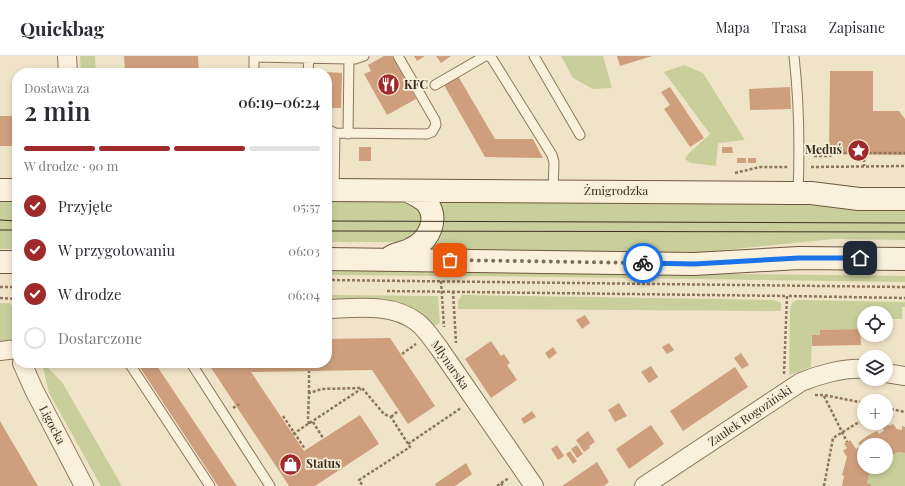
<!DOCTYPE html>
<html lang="pl">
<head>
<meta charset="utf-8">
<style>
  body { margin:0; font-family:"Playfair Display",serif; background:#f7f7f7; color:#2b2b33; height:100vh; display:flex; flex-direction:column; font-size:15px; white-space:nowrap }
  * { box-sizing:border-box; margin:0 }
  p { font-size:13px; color:#7c7c81 }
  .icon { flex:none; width:22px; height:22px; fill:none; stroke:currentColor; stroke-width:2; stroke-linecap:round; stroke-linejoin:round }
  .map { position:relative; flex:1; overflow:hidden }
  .sheet { position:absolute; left:12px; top:12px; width:320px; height:300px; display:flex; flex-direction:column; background:#fff; border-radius:16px; box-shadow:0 2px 6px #0003 }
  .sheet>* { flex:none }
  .controls { position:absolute; left:857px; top:250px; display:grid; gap:8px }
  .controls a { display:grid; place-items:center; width:36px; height:36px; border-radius:50%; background:#fff; box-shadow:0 2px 6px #0003; font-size:20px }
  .pin { position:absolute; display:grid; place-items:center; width:34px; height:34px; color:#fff; margin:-17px; border-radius:8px; box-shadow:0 2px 6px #0006 }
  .courier { position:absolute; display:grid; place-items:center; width:40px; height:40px; margin:-20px; border:3px solid #1a73e8; border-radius:50%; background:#fff; color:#222; box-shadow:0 1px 5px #0007 }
  .headline em { font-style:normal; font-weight:600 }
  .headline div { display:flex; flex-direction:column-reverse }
  .headline { display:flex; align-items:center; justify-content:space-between; height:68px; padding:0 12px }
  h1 { font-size:26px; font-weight:600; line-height:30px }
  .bar { display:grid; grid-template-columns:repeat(4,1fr); gap:6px 4px; align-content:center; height:48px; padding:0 12px }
  .bar i { height:5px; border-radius:3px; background:#e1e1e2 }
  .bar .selected { background:#9e2a2b }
  .bar p { grid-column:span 4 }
  ol { padding:0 12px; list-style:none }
  li { display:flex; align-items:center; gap:12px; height:44px }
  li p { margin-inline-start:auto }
  li .icon { padding:4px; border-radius:50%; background:#9e2a2b; color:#fff; stroke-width:4 }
  li:last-child { color:#7c7c81 }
  li i { width:22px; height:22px; border:2px solid #e1e1e2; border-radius:50% }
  header { display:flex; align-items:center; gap:24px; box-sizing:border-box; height:56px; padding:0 20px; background:#fff; border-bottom:1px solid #e1e1e2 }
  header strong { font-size:19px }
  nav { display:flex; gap:22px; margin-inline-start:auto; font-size:14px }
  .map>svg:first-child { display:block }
  .green { fill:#c9cf9b }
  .building { fill:#cf9f7d }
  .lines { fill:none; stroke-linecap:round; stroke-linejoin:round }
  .service-casing { stroke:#8d765c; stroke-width:11 }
  .minor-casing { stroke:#8d765c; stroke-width:20 }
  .secondary-casing { stroke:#6f573f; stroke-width:24 }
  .path { stroke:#8d765c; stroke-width:2.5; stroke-dasharray:3 2; stroke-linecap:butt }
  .service { stroke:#faf1dc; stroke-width:9 }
  .minor { stroke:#faf1dc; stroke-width:18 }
  .secondary { stroke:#faf1dc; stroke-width:22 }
  .tram { stroke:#3d2e20; stroke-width:1 }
  .done { stroke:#7c6e5b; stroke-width:4; stroke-dasharray:0 7.2 }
  .route { stroke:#1a73e8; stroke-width:5 }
  .labels { text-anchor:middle; stroke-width:3.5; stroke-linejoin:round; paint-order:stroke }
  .poi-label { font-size:12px; font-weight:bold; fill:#3d2e20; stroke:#f7eed8; text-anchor:start }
  .street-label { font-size:12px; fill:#3d2e20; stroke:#f7eed8 }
</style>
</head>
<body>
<header>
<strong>Quickbag</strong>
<nav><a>Mapa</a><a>Trasa</a><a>Zapisane</a></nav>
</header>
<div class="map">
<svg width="905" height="430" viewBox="0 0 905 430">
  <rect width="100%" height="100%" fill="#f0e4c8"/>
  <path class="green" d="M80 0H95L96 17H81Z
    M561 0H603L612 32 593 33 573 22Z
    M684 9 703 17 745 84 718 87 716 110 690 107 685 103 689 97 710 78 664 16Z
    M0 144H17V193H0Z
    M327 145H388L406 147 414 149 422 157 423 166 419 175 402 186H327Z
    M444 145 524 146V147L767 148 768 146 846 152 905 153V184L834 183 705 196 678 197 431 194C432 191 435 189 437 187 445 174 443 160 440 147Z
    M327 213 905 220V226L563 221 327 219Z
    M327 239 438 240 440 267 434 270C405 236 367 243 327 244Z
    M462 239 774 244 781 247V255L458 253V245Z
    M797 244 905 246V251H902V263H890V274H886V257H864V273L820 274V279H812L811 311 789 319 790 251 793 246Z
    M0 247H10L17 259V284L0 287Z
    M42 307H43L62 326 122 430H101L49 337Z
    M898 396 905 397V430H871V428L867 427 870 414 874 411H886V403Z"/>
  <path class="building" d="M124 0H198L199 17H125Z
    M384 0H392L416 43 387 59 364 18 371 15 368 9Z
    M414 0H425L417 5Z
    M436 0H451L441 7Z
    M617 0H652L620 10Z
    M272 15 297 16V17H272Z
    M830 15H873V55H899L905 63V99L829 98Z
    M327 16 342 17 341 52H327Z
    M458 20 495 83H533L543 102 485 101 444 29Z
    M670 31 704 82 690 91 664 53 670 49 661 36Z
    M790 31 791 53 750 54 749 33Z
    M0 60H17V90H0Z
    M359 91H371V105H359Z
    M722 91H732L733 97H722Z
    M737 102H746V107H737Z
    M748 102H756V107H748Z
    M585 259 590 267 582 273 576 264Z
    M860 273 861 289 812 290V279H820V274Z
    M390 282 435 350 408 368 372 314 251 316 304 395 360 359 379 388 315 430H289L208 307H327V283Z
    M491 285 501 300 504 298 510 307 507 309 517 324 491 342 465 303Z
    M669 287 674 294 667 298 662 291Z
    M553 291 557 297 549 303 545 297Z
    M741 297 749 309 742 313 734 302Z
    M137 307H155L237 430H218Z
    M651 310 658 321 649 327 641 316Z
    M735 311 748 331 683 375 670 355Z
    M619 347 627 360 615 366 608 354Z
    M532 355 536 361 524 368 521 363Z
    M0 365 38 430H0Z
    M886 365 889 370 893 368 897 373 902 374V370L905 371V397L898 396 886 403V389H864V411H874L870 414 867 427 871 428V430H842L844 420 842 419 847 401 843 395 847 392 844 388 850 384 856 393 861 390 858 387 867 380 877 375 879 378 884 375 881 369 886 367Z
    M651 369 664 388 629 413 616 393Z
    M588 375 595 386 589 390 590 392 584 396 576 384Z
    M557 389 564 400 558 404 551 393Z
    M577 389 583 398 577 402 571 393Z
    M570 395 577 405 573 408 566 398Z
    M597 406 609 426 604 430H562Z
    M466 407 472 418 455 430H436L435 428Z"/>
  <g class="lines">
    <defs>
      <path id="service" d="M349 0V3H355L364 0
        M488 0 491 1 552 99 554 106 553 135
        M534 0 580 79
        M794 0C799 45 800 91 798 137
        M254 17V1L349 3 348 78
        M308 17 309 2
        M435 29 485 0
        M327 73 335 77 334 134
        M335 77 427 78 432 76 436 69 435 64 398 0
        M129 307 210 430
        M191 307 270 430"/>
      <path id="minor" d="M67 0 68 17
        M327 253C357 252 392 247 417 266 426 273 432 283 439 292L534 430
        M0 295 17 293
        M22 307 34 334 84 430
        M886 317 905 320
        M644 430 801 326C818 319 845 311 864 313"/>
      <path id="secondary" d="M0 134H17
        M327 134 788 137H811L859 143H905
        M392 200C399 197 407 196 413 192 429 184 440 162 426 146 421 141 414 138 408 135
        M327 203 694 208 799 202 905 203
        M0 206H17"/>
    </defs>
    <use href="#service" class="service-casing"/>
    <use href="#minor" class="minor-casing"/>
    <use href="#secondary" class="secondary-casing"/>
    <path class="path" d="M864 93V110
      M814 100H829L838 97H905
      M811 111 905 110
      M735 117 760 111H788
      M327 224 905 231
      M441 225 444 271
      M0 231H17
      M387 235 787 240
      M453 235 456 287
      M0 242 17 243
      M402 298 416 288
      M784 318 787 240 905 242
      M309 337V315
      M815 339H824L864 347
      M824 340 847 386
      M233 352 239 348
      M886 352 905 356
      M283 360 305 393
      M391 361 398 355
      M313 366 323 382
      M309 368 308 362 309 337 322 333 362 332 384 358 391 361 410 391 359 424 363 430
      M293 378 361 333
      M408 388 461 352
      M501 427 509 422
      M497 430 501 427 503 430
      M824 430 833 382 864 363"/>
    <use href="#service" class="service"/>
    <use href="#minor" class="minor"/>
    <use href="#secondary" class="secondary"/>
    <path class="tram" d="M0 164 17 165
      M327 165 905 167
      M0 174H17
      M327 175 905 176"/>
  </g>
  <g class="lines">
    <path class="done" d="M450 204 643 207"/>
    <path class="route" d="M643 207 694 208 799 202H860"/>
  </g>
  <defs>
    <symbol id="restaurant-disc" viewBox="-11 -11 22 22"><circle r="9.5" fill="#9e2a2b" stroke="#f7eed8"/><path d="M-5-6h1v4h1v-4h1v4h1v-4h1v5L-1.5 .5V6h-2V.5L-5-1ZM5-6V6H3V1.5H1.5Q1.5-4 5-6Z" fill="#fff"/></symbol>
    <symbol id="sight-disc" viewBox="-11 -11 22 22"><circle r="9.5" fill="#9e2a2b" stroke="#f7eed8"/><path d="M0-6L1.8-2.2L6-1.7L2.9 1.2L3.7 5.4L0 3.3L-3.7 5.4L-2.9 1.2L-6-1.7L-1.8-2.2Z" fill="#fff"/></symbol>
    <symbol id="shop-disc" viewBox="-11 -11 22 22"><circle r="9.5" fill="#9e2a2b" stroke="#f7eed8"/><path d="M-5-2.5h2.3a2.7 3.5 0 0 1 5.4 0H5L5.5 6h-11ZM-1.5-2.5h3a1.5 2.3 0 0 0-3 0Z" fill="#fff"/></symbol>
  </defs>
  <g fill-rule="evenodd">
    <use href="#restaurant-disc" x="376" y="16" width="25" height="25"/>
    <use href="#sight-disc" x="846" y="82" width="25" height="25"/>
    <use href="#shop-disc" x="278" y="396" width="25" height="25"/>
  </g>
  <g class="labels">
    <g class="poi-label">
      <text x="404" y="33">KFC</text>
      <text x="842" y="98" text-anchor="end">Meduś</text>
      <text x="306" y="412">Status</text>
    </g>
    <g class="street-label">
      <text x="616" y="139">Żmigrodzka</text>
      <text transform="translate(450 309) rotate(55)" y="4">Młynarska</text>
      <text transform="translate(750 360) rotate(-34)" y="4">Zaułek Rogoziński</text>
      <text transform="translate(52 369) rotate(62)" y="4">Ligocka</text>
    </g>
  </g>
</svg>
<div class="controls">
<a><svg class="icon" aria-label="locate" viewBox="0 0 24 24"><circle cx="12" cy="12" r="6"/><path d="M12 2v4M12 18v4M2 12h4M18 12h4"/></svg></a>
<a><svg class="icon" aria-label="layers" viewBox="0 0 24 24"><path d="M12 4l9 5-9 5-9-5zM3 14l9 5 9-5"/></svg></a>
<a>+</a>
<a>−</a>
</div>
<div class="pin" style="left:450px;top:204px;background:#ea580c"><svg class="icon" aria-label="bag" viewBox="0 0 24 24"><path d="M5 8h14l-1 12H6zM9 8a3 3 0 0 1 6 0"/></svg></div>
<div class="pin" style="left:860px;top:202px;background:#1f2937"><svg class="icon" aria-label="home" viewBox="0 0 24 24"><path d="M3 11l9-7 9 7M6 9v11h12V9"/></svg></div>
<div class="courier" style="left:643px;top:207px"><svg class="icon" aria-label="bike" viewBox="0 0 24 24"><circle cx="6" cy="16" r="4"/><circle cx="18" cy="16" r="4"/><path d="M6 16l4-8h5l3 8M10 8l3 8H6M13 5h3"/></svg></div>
<section class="sheet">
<div class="headline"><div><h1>2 min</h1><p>Dostawa za</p></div><em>06:19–06:24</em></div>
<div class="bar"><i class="selected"></i><i class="selected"></i><i class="selected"></i><i></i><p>W drodze · 90 m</p></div>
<ol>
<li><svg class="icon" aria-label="check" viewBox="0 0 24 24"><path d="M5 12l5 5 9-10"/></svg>Przyjęte<p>05:57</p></li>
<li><svg class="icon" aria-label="check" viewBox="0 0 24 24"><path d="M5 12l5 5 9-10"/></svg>W przygotowaniu<p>06:03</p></li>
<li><svg class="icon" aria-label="check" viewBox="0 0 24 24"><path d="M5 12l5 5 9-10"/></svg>W drodze<p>06:04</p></li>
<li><i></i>Dostarczone</li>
</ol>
</section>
</div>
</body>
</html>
